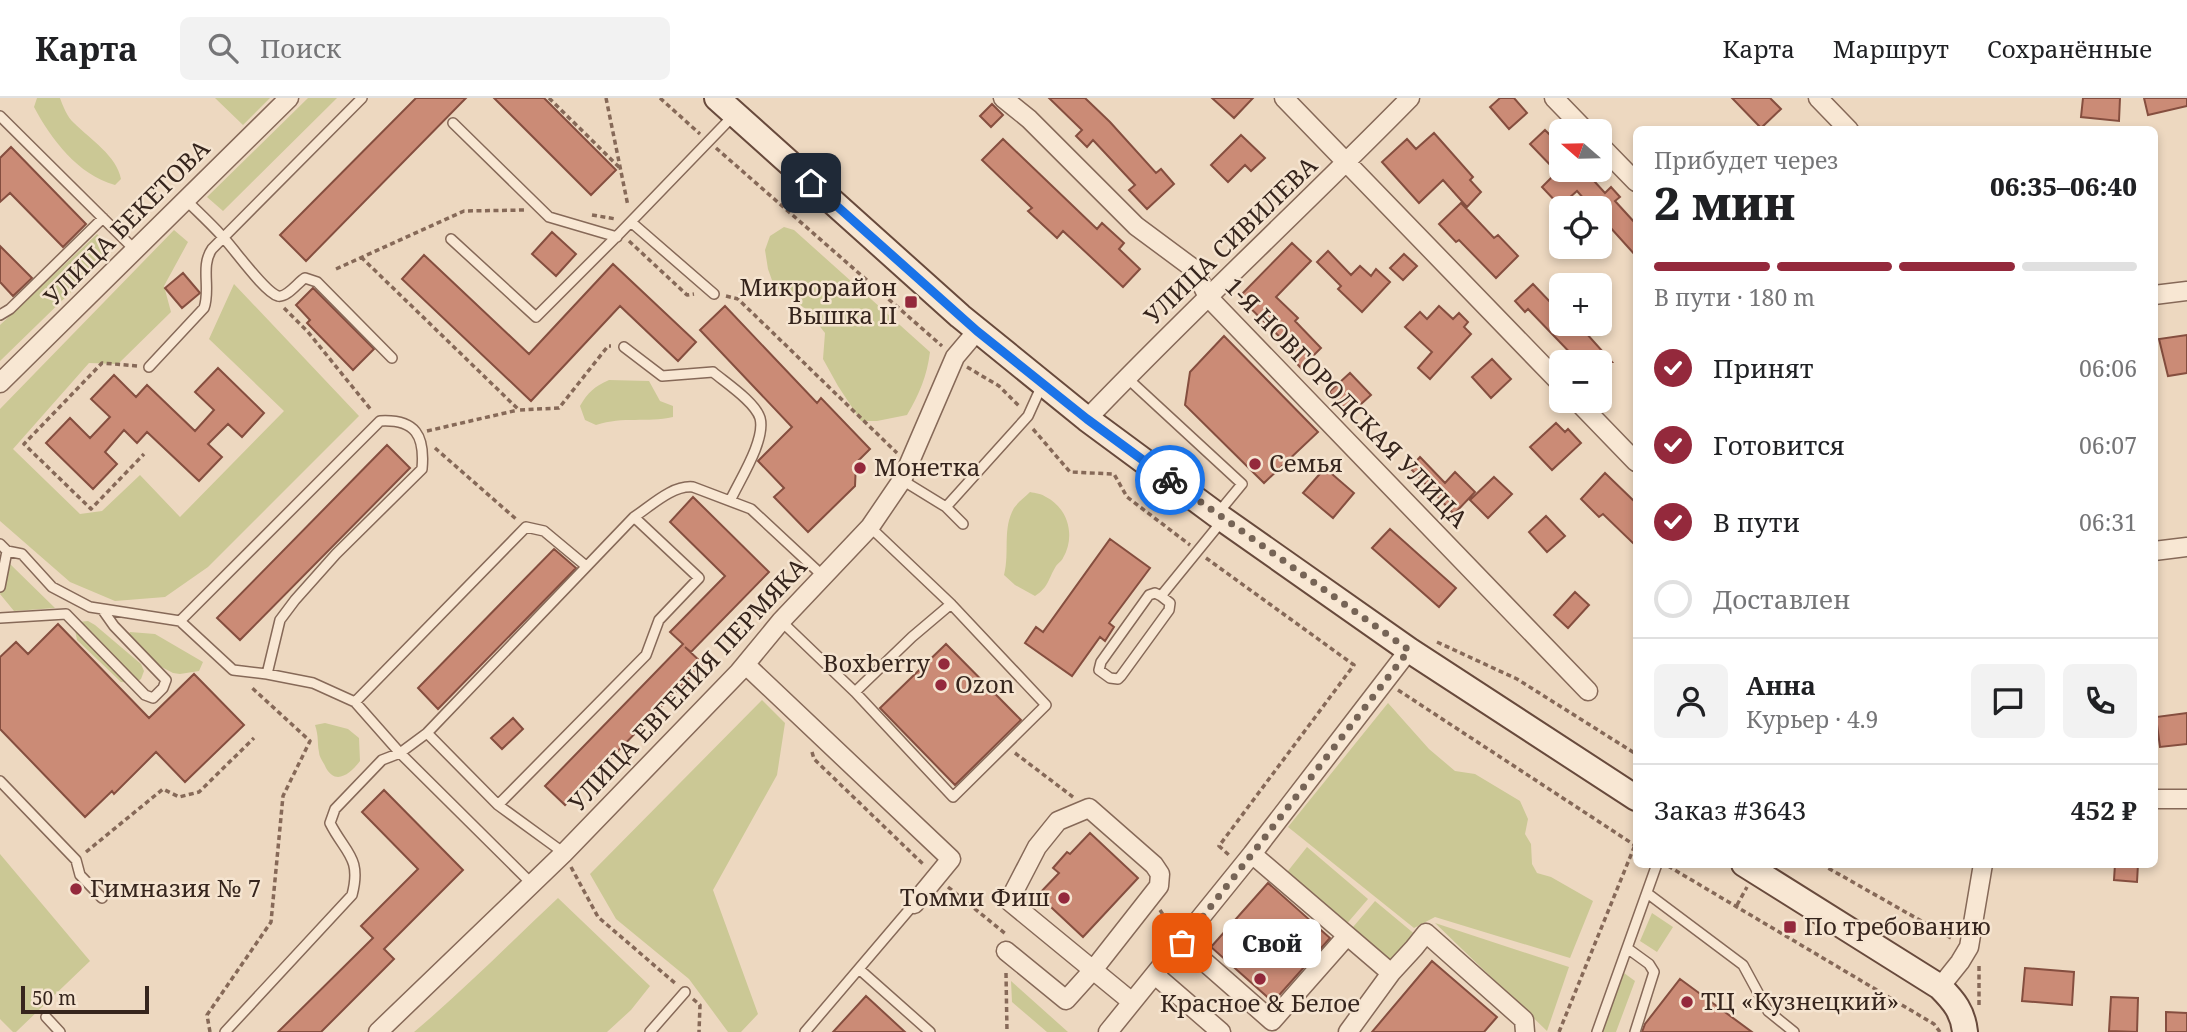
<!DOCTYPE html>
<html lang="ru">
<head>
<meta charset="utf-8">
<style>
  body { margin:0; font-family:"Noto Serif",serif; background:#f2f2f2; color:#202124; height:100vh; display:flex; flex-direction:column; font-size:26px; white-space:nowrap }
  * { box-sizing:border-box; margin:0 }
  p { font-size:23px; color:#757577 }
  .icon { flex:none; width:38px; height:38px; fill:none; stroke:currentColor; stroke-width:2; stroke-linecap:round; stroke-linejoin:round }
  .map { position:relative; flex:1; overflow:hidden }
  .sheet { position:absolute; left:1633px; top:28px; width:525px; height:742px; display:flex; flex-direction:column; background:#fff; border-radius:10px; box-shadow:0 4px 10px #0003 }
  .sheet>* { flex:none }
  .needle { width:46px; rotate:290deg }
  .fabs { position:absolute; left:1549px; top:21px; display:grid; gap:14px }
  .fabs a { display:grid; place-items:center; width:63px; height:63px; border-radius:10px; background:#fff; box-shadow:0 4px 10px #0003; font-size:35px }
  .scale { position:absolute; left:21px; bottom:18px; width:128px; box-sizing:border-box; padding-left:7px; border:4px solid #36251d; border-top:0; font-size:19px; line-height:24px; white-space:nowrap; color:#36251d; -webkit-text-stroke:5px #f5e4d0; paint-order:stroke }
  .pin { position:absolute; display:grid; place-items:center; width:60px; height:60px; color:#fff; margin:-30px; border-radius:14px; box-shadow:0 4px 10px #0006 }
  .courier { position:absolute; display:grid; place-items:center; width:70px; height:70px; margin:-35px; border:5px solid #1a73e8; border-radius:50%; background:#fff; color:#222; box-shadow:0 2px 9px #0007 }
  .bubble { position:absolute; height:49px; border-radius:10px; background:#fff; box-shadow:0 4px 10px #0003; font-size:23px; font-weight:800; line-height:49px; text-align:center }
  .summary em { font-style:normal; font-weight:800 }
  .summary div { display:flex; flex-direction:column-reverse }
  .summary { display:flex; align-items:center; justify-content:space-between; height:119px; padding:0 21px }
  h1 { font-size:46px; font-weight:800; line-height:52px }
  .bar { display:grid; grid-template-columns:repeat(4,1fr); gap:10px 7px; align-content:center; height:84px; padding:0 21px }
  .bar i { height:9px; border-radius:5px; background:#e0e0e0 }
  .bar .active { background:#94293c }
  .bar p { grid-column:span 4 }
  .line { display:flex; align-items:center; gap:18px; padding:0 21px; border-top:2px solid #e0e0e0 }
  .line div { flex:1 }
  .round { display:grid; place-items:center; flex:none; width:74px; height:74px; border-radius:10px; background:#f2f2f2 }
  ol { padding:0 21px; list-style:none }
  li { display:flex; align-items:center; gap:21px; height:77px }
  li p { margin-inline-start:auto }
  li .icon { padding:7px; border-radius:50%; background:#94293c; color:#fff; stroke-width:4 }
  li:last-child { color:#757577 }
  li i { width:38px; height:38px; border:4px solid #e0e0e0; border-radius:50% }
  header { display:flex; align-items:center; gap:42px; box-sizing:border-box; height:98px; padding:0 35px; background:#fff; border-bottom:2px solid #e0e0e0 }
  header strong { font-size:33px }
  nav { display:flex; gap:38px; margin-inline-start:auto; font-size:24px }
  .search { width:490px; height:63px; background:#f2f2f2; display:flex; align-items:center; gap:18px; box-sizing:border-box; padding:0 24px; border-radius:10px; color:#757577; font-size:26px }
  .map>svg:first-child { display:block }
  .green { fill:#cbc895 }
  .building { fill:#cb8b76; stroke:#854e3f; stroke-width:2 }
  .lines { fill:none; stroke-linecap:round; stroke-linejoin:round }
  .service-casing { stroke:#866958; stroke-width:12 }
  .minor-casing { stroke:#866958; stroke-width:21 }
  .secondary-casing { stroke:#684a3c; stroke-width:28 }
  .path { stroke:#866958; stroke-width:3.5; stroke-dasharray:5 3.5; stroke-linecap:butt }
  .service { stroke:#f8e7d3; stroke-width:9 }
  .minor { stroke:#f8e7d3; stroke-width:18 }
  .secondary { stroke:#f8e7d3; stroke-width:24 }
  .done { stroke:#766456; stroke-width:7; stroke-dasharray:0 12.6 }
  .route { stroke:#1a73e8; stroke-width:9 }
  .poi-dot { fill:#94293c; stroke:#f5e4d0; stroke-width:2.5 }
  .labels { text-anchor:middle; stroke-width:5; stroke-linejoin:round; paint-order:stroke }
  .street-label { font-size:24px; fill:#36251d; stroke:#f5e4d0 }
  .poi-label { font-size:24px; fill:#36251d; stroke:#f5e4d0; text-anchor:start }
</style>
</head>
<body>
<header>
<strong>Карта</strong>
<div class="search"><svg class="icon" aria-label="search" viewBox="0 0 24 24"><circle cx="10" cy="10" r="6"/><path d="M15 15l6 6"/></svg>Поиск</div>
<nav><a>Карта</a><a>Маршрут</a><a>Сохранённые</a></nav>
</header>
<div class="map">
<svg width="2187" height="934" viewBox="0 0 2187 934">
  <rect width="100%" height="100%" fill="#edd8c0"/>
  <path class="green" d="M37 0H60C63 8 67 19 74 25 90 41 117 58 121 81L115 87C78 77 51 41 34 9Z
    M215 0H270L243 27Z
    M308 0H337L223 113 207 99Z
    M784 129 794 132 930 254C927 278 919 297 907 317L877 323H861L838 288 823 261 825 235 807 212 774 188 768 171 765 152 770 138Z
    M174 132 188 144 164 188 171 214 118 266 89 265 13 351 80 416 102 413 140 377 180 419 284 313 209 241 234 186 359 318 208 469 165 499 115 503 70 484 0 423V311Z
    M97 136 114 152 0 263V227Z
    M609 282 649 283 660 303 673 308V319C646 325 624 318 596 327L585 322 580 308C588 294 594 289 609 282Z
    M1030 394C1035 395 1042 396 1046 399 1068 410 1076 438 1063 460 1062 463 1058 465 1056 468 1048 481 1049 489 1035 498L1015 487 1004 477C1010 454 1002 431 1014 410 1018 404 1025 399 1030 394Z
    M9 465 55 510 14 513 0 496Z
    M88 523 95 527 141 566 144 573 141 581 135 585 121 584 77 542 75 532 78 524Z
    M130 534 155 536 203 564 199 573 180 576 173 575 152 564 127 540Z
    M762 602 785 625 777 677 713 792 758 916 741 934H728L689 881 616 821 590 776Z
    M1388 605 1429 651 1455 673 1475 676 1520 703 1528 721 1525 736 1531 746 1532 766 1537 775 1551 779 1593 803 1570 860 1435 819 1414 830 1288 729Z
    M325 625 348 631 359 640 360 663C351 675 336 688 326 670 324 665 319 659 319 654 317 644 319 639 315 627Z
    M1307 749 1368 801 1344 829 1284 778Z
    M0 756 90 863 16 934H13L0 921Z
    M558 800 650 888 631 912 607 934H414C464 892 510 845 558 800Z
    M1375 803 1417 838 1391 870 1348 835Z
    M1652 815 1673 829 1657 854 1640 843Z
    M1435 825 1569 869 1547 933Z
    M1624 875 1635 883 1616 934H1602Z
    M1011 883 1068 934H1047L1012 904Z"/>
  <path class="building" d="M416 0H466L306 163 280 137Z
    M494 0H544L616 72 591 97Z
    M1049 0H1085L1110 24 1156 75 1161 71 1174 86 1147 111 1129 92 1135 87 1093 42 1087 49 1076 38 1082 32Z
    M1212 0H1253L1234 20Z
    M1500 0H1514L1527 15 1509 31 1490 9Z
    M1732 0H1770L1781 11 1761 30Z
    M2083 0H2120L2119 23 2081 19Z
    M2144 0H2187V8L2148 17Z
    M992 6 1003 17 991 29 980 18Z
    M1545 32 1561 48V72H1584L1605 95 1611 89 1620 99 1615 103 1636 126V158L1600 118V110H1592L1577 93 1560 108 1542 89 1557 74 1530 46Z
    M1434 35 1473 79 1470 82 1481 94 1467 109 1443 82 1419 105 1382 64 1407 41 1416 51Z
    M1241 37 1265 60 1251 73 1245 67 1228 84 1211 67Z
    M1003 41 1097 131 1102 125 1124 145 1119 151 1140 171 1123 189 1063 133 1057 140 1028 113 1032 110 982 62Z
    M11 49 86 126 63 149 10 95 0 104V60Z
    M1461 105 1494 140 1498 137 1518 158 1496 180 1459 142 1456 144 1439 126Z
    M552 134 576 156 556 178 532 156Z
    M1292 145 1311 163 1276 199 1298 220 1295 223 1321 250 1301 270 1289 257 1294 253 1239 199Z
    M0 148 32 180 13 198 0 184Z
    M1328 153 1351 177 1360 168 1371 178 1376 171 1390 184 1362 214 1338 191 1341 188 1317 164Z
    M1404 156 1417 168 1403 182 1390 170Z
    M424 157 529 256 613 166 696 244 678 263 620 208 531 303 402 181Z
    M183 175 200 195 182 210 165 190Z
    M1533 186 1553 207 1561 199V226H1578L1612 264H1579L1528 211 1525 214 1515 203Z
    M313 190 374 251 353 272 307 225 310 222 296 207Z
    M725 208 817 305 821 300 870 351 856 365 855 388 808 434 774 399 784 390 758 363 792 329 700 232Z
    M1439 208 1453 221 1459 215 1468 224 1464 229 1471 236 1430 281 1418 270 1432 254 1405 229 1420 214 1427 221Z
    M2187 237V275L2168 278 2159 241Z
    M1224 238 1318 334 1264 385 1185 307 1190 274Z
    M1492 261 1511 281 1491 300 1472 279Z
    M218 270 264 315 242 339 228 326 208 346 222 359 199 383 147 334 137 345 124 332 105 354 117 366 93 391 46 345 70 320 90 340 110 319 91 301 114 277 136 299 147 287 195 333 214 312 195 294Z
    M1350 275 1371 297 1350 316 1329 294Z
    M1556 325 1565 334 1568 331 1581 345 1552 372 1530 349Z
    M387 347 410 370 240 542 217 520Z
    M1420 359 1445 385 1455 374 1475 394 1454 416 1410 370Z
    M1325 370 1354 395 1333 420 1303 395Z
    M1605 375 1636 405V448L1603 416 1599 419 1581 401Z
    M1494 379 1512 396 1488 420 1470 402Z
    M693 399 769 474 691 554 685 549 703 566 565 707 545 688 683 546 670 534 725 478 670 424Z
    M1546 418 1565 438 1547 454 1529 434Z
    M1390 431 1456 490 1439 509 1372 450Z
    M1110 441 1150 470 1109 525 1114 529 1105 543 1100 539 1072 578 1025 545 1036 529 1043 534Z
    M554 451 576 470 438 611 418 590Z
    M1575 494 1589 507 1568 530 1554 517Z
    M58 526 149 620 194 576 244 627 185 684 156 654 114 696 112 693 85 719 0 631V559L16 544 28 556Z
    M946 546 1021 622 955 687 880 610Z
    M2187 615V646L2160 649 2156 619Z
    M513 620 523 631 502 651 491 640Z
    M384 692 463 772 384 851 394 861 321 934H278L373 840 361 828 418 771 362 714Z
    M1090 735 1138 780 1083 839 1038 797 1059 775 1053 770 1067 754 1070 756Z
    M2115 766H2138L2137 784 2114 782Z
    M1268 785 1330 840 1273 904 1211 849Z
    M1432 863 1497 919 1484 934H1372Z
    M2025 870 2074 874 2072 907 2022 903Z
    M1680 881 1752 934H1642L1645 926Z
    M866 898 905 934H833Z
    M2111 899 2138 900 2137 934 2109 933Z
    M2166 914 2187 915V934H2166Z"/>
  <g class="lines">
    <defs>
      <path id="service" d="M0 18 135 152
        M453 25 549 119 617 139
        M186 102C198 114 210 125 221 137 233 149 264 194 278 198 287 200 298 184 305 180L317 184 392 260
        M631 124 714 196
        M451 141 536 219 620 135 733 18
        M0 217 10 211 103 120
        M624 249 662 278 713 274C726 285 755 304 760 320 766 342 739 383 730 403
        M149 269 204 210C211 191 200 168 212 151L362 0
        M1126 279 1242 386 1218 415
        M902 382 946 409 963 426
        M946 409 1028 318 1042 287
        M0 446 7 453 22 456 52 489 90 509 180 523 233 572 267 576 313 585 355 604 400 655 532 786
        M0 489 7 453
        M1161 498 1155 495 1149 497 1101 564 1099 572 1110 580 1118 581 1121 578 1169 512 1170 505 1161 498 1222 423
        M0 520 66 516 145 597 153 600 163 590 166 582 114 528 102 511
        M180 523 380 323C416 321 425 338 422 371L336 456 295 502 280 522 267 576
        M781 523 855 594 912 539 951 506
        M855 594 953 699 1046 607 951 506 870 429
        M355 604 526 429 544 433 586 468
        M427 635 498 707 564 755
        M0 683 76 762 80 777 102 800
        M498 707 646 557 659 522 699 480 634 419
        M1647 795 1743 867 1768 913 1794 934
        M1627 850 1649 866 1654 874 1635 934
        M859 871 930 934
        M46 919 60 934
        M225 934 352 797C362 759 345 755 330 725L335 711 382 662 400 655 427 635 634 419C651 408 672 387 693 389L751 411 823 478
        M650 934 685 894
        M805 934 914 806
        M1597 934 1657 766"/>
      <path id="minor" d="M1003 0 1029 21 1136 128 1194 171 1208 199 1588 593
        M1284 0 1561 286
        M1554 0 1586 33
        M1818 0 1849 32
        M1600 47 1636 84
        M2154 197 2187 193
        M0 285 289 0
        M1577 303 1636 364
        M1087 321C1192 211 1304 108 1410 0
        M2154 453 2187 449
        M746 567 951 761 914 806
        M2154 701H2187
        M1252 756 1391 875
        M1182 844 1272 923 1346 839
        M1006 853 1066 902 1093 872 1159 788 1160 776 1154 767 1089 710 1058 723 1037 749 1009 803 1132 904
        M1155 877 1221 934
        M1940 889 1960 864 1969 849 1983 766
        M378 934 564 755 739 574 781 523 870 429 902 382 955 259 977 233
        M1108 934 1252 756 1409 552
        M1348 934 1391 875 1414 850 1426 835 1524 922 1525 934"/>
      <path id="secondary" d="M717 0 960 218 1087 321 1217 417 1409 552 1636 700
        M1744 766 1940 889C1954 903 1963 914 1965 934"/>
    </defs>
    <use href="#service" class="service-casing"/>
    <use href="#minor" class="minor-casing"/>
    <use href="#secondary" class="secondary-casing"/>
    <path class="path" d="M549 0 620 70
      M606 0 628 108
      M660 0 700 36
      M716 50 942 248
      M592 117 616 121
      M629 143 687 197 694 196
      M361 159 519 312 559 310 608 248H611
      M336 171 464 113 525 112
      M726 198 738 201 897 355
      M284 210 308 234 372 313
      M137 268 102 265 24 346 91 411 144 356
      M967 269 999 288 1019 308
      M1033 331 1070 374 1114 376 1127 399 1190 447
      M427 333 518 312
      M435 350 516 421
      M1206 460 1354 567 1219 748 1230 758
      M1437 544 1517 581 1636 656
      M1398 592 1636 748
      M812 654 814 661 924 767
      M1015 655 1073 699
      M86 754 163 691 179 699 199 694 254 640
      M1821 766 1953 841
      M1668 768 1934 926 1940 934
      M571 769 598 819 676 886
      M948 789 1007 837
      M1737 807 1747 789
      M1160 812 1171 829
      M1006 875 1007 934
      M693 901 700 907 699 934
      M1979 907V866
      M210 934 207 917 271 824 283 698 310 643 250 588
      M1559 934 1635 747"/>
    <use href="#service" class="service"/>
    <use href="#minor" class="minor"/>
    <use href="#secondary" class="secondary"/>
  </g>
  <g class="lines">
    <path class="done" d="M1170 382 1409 552 1252 756 1182 845"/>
    <path class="route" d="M811 85 977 233 1087 321 1170 382"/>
  </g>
  <g class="poi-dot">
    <rect x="904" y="197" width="14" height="14" rx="3.5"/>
    <circle cx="1255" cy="366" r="7"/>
    <circle cx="860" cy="370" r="7"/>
    <circle cx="944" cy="566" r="7"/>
    <circle cx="941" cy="587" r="7"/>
    <circle cx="76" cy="791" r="7"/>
    <circle cx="1064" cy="800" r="7"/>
    <rect x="1783" y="822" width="14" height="14" rx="3.5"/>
    <circle cx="1260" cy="881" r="7"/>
    <circle cx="1687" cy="904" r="7"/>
  </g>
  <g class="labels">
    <g class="street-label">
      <text transform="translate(127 125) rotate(-45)" y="8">УЛИЦА БЕКЕТОВА</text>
      <text transform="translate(1231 143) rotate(-44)" y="8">УЛИЦА СИВИЛЕВА</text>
      <text transform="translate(1346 305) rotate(46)" y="8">1-Я НОВГОРОДСКАЯ УЛИЦА</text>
      <text transform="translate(688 587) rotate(-47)" y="8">УЛИЦА ЕВГЕНИЯ ПЕРМЯКА</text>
    </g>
    <g class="poi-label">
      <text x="897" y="198" text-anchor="end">Микрорайон<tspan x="897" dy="28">Вышка II</tspan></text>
      <text x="1269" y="374">Семья</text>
      <text x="874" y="378">Монетка</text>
      <text x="930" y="574" text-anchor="end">Boxberry</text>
      <text x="955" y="595">Ozon</text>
      <text x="90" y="799">Гимназия № 7</text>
      <text x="1050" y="808" text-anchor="end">Томми Фиш</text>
      <text x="1804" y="837">По требованию</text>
      <text x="1701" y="912">ТЦ «Кузнецкий»</text>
      <text x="1260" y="914" text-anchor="middle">Красное &amp; Белое</text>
    </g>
  </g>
</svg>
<div class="fabs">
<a><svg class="needle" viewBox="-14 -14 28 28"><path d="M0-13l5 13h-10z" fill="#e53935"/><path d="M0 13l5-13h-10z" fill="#757577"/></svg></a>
<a><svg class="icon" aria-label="locate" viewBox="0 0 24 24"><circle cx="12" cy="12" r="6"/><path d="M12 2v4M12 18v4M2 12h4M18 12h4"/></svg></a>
<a>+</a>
<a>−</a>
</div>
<div class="scale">50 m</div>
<div class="pin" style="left:1182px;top:845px;background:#ea580c"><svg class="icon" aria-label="bag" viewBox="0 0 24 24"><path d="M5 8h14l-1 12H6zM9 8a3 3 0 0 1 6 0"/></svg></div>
<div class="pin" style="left:811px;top:85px;background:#1f2937"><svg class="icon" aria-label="home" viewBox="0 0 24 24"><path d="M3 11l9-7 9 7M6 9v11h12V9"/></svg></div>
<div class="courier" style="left:1170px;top:382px"><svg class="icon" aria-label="bike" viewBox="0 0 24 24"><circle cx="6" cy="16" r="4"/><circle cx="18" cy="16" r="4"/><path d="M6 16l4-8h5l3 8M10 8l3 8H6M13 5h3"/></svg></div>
<div class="bubble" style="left:1223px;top:821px;width:98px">Свой</div>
<section class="sheet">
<div class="summary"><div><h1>2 мин</h1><p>Прибудет через</p></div><em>06:35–06:40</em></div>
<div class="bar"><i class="active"></i><i class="active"></i><i class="active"></i><i></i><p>В пути · 180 m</p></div>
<ol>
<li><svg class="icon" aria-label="check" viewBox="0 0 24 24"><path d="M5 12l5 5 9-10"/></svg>Принят<p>06:06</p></li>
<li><svg class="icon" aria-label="check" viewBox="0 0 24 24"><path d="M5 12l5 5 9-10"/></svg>Готовится<p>06:07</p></li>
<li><svg class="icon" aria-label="check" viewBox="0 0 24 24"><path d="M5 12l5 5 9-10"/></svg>В пути<p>06:31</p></li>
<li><i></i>Доставлен</li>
</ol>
<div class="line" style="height:126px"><a class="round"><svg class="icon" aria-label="person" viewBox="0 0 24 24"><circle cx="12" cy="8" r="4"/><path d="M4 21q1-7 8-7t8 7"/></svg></a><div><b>Анна</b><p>Курьер · 4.9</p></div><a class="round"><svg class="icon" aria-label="chat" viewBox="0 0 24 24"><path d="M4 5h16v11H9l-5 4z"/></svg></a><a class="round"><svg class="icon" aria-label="phone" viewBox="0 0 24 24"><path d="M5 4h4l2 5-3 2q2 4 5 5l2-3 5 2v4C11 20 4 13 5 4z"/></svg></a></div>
<div class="line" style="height:91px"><div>Заказ #3643</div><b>452 ₽</b></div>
</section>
</div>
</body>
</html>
